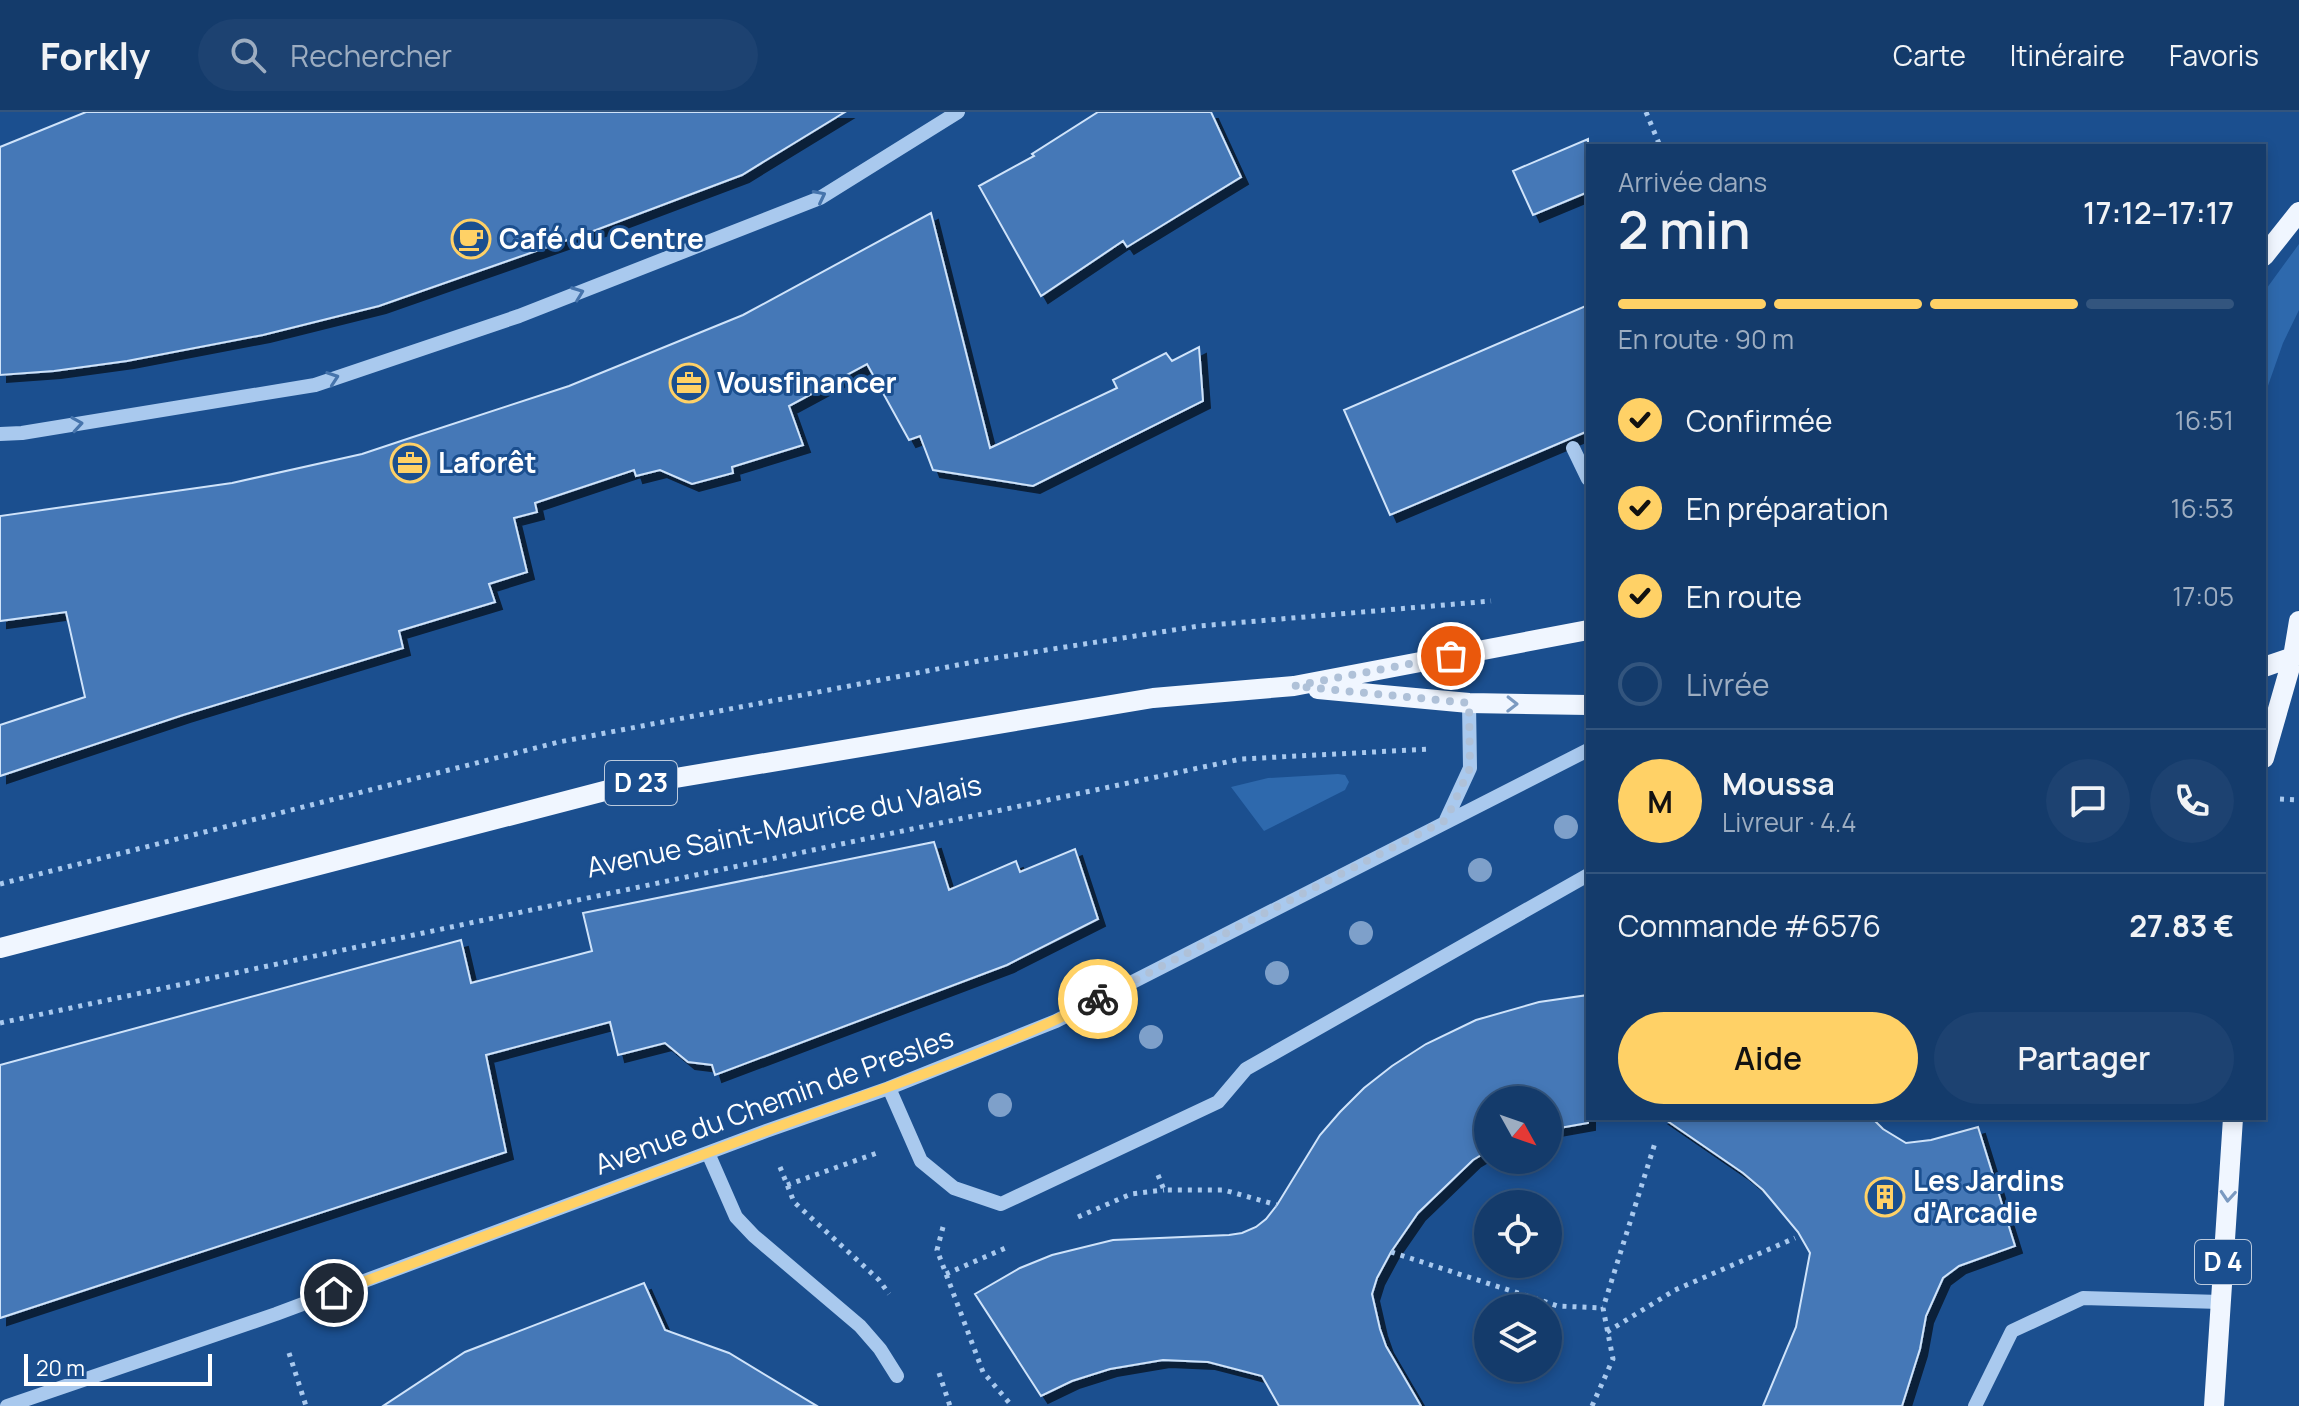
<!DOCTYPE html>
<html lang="fr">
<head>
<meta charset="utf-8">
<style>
  body { margin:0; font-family:Manrope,sans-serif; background:#1d4271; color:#f1f3f6; height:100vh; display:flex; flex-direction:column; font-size:30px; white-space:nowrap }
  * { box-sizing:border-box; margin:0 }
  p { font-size:26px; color:#9dadc1 }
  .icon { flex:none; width:44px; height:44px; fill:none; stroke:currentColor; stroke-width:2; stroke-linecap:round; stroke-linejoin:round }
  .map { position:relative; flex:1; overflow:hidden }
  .details { position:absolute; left:1586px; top:32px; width:680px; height:976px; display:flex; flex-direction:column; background:#143b6b; border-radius:0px; box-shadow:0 4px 12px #0003,0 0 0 2px #33557e }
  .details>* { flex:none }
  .needle { width:52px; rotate:130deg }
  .fabs { position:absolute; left:1474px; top:974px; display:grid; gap:16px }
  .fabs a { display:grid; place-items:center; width:88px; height:88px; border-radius:50%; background:#143b6b; box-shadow:0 4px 12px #0003,0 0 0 2px #33557e; font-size:40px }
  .scale { position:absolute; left:24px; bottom:20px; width:188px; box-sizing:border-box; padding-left:8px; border:4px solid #fff; border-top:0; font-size:22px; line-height:28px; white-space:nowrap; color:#fff; -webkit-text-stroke:6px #1b4f8f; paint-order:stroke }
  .pin { position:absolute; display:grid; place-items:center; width:68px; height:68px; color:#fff; margin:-34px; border:4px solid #fff; border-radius:50%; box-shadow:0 2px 8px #0007 }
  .courier { position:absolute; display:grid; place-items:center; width:80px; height:80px; margin:-40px; border:6px solid #ffd166; border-radius:50%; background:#fff; color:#222; box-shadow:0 2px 10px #0007 }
  .head em { font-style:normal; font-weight:600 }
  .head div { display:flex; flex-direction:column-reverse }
  .head { display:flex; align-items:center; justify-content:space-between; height:136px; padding:0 32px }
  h1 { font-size:52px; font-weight:600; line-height:60px }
  .bar { display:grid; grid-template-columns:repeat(4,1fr); gap:12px 8px; align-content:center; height:96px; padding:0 32px }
  .bar i { height:10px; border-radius:6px; background:#33557e }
  .bar .on { background:#ffd166 }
  .bar p { grid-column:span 4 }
  .line { display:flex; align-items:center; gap:20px; padding:0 32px; border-top:2px solid #33557e }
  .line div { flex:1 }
  .round { display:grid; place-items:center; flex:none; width:84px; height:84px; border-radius:42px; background:#1d4271 }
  ol { padding:0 32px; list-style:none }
  li { display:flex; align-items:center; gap:24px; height:88px }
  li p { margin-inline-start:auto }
  li .icon { padding:8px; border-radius:50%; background:#ffd166; color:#111; stroke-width:4 }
  li:last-child { color:#9dadc1 }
  li i { width:44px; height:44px; border:4px solid #33557e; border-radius:50% }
  .cta { display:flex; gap:16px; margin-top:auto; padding:16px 32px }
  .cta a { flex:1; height:92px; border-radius:48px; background:#ffd166; color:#111; font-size:32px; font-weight:600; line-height:92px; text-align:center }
  .cta a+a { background:#1d4271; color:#f1f3f6 }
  header { display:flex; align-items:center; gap:48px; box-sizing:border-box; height:112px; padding:0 40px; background:#143b6b; border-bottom:2px solid #33557e }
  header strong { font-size:38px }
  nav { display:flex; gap:44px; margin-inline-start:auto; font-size:28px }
  .search { width:560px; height:72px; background:#1d4271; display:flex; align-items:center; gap:20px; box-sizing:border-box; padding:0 28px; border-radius:44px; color:#9dadc1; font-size:30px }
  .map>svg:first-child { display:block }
  .green { fill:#2e69ad }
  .building { fill:#4478b7; stroke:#cfe3fa; stroke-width:2; filter:url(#shadow) }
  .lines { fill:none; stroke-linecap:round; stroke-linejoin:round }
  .path { stroke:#a9c9ee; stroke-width:5; stroke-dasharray:4 6; stroke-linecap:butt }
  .minor { stroke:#a9c9ee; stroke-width:14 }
  .major { stroke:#f0f6ff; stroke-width:20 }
  .tree { fill:#7ea0ca }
  .oneway { stroke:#4674ac }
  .oneway2 { stroke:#7b9ac1 }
  .done { stroke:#afc1d8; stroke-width:8; stroke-dasharray:0 14.4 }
  .route { stroke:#ffd166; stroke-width:10 }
  .labels { text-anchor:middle; stroke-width:6; stroke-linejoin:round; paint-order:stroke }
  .shield { fill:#1b4f8f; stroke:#bbcadd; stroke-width:2 }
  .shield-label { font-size:26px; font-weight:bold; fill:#fff }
  .poi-label { font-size:28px; font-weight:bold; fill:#fff; stroke:#1b4f8f; text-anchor:start }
  .street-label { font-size:28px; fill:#fff; stroke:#1b4f8f }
</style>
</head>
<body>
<header>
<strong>Forkly</strong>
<div class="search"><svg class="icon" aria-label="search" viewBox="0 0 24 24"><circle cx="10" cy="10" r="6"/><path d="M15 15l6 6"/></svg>Rechercher</div>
<nav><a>Carte</a><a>Itinéraire</a><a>Favoris</a></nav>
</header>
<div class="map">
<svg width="2299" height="1294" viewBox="0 0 2299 1294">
  <defs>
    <filter id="shadow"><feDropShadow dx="7" dy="7" stdDeviation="0" flood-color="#0009"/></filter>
  </defs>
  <rect width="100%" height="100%" fill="#1b4f8f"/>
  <path class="green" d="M2299 132V198L2283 231 2264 285V180Z
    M1338 662 1345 663 1349 670 1345 678 1264 719 1231 675 1268 666Z"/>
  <path class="building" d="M86 0H845L742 63 596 118 379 194 263 223 127 249 54 259 0 263V35Z
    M1098 0H1211L1241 65 1127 135 1123 129 1041 184 979 74 1034 44 1032 42Z
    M1588 27V80L1533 103 1513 59Z
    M931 101 990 336 1117 276 1113 268 1166 241 1172 249 1199 235 1203 289 1033 374 933 358 920 324 909 328 867 252 789 294 803 333 732 355 733 361 692 372 660 358 636 364 634 358 535 391 537 400 514 406 527 460 489 472 495 490 399 519 403 536 183 603 0 664V613L85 585 66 500 0 509V404L232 371 362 342 410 326 569 274 743 203Z
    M1588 193V319L1390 403 1344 298Z
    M934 730 949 778 1016 749 1020 760 1075 737 1098 807 1007 853 715 963 712 953 688 950 665 931 618 943 610 910 486 943 506 1040 0 1206V953L461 828 471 871 592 839 583 801Z
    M1588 883V1011L1548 1018V988H1488V1039L1473 1048 1418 1101 1391 1140 1377 1166 1372 1182 1380 1217 1386 1234 1421 1294H1279L1262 1264 1208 1250 1163 1248 1110 1257 1072 1269 1041 1284 975 1182 1020 1156 1052 1143 1113 1128 1229 1123 1242 1121 1256 1115 1266 1107 1277 1093 1320 1023 1340 1000 1364 976 1392 954 1426 932 1476 908 1539 890Z
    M1663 1006H1872L1883 1017 1906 1031 1931 1028 1978 1015 2015 1134 1959 1154 1943 1166 1926 1204 1920 1237 1902 1294H1763L1796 1215 1810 1141 1798 1120 1763 1078 1743 1061Z
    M644 1171 665 1218 729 1241 817 1294H383L465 1240Z"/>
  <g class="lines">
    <path class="path" d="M1646 0 1660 34
      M2280 687 2299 688
      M0 772 559 630 989 547 1199 514 1491 489
      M0 911 1241 647 1431 637
      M780 1055 794 1090 879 1168 889 1182
      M1158 1063 1164 1078H1224L1277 1093
      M787 1073 877 1041
      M1078 1105 1131 1082 1164 1078
      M943 1115 937 1138 983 1260 1012 1294
      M1391 1140 1558 1194 1603 1196
      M946 1162 1010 1134
      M1607 1220 1675 1178 1795 1126
      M289 1241 306 1294
      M939 1261 950 1294
      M1592 1294 1613 1247 1603 1196 1655 1031"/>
    <path class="minor" d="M0 322 22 321 315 273 519 204 820 86 958 0
      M1573 336 1588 367
      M1446 708 1470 656 1469 591
      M889 976 921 1049 954 1076 1001 1092 1218 990 1246 957 1588 763
      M708 1041 736 1105 754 1124 860 1214 880 1237 897 1264
      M7 1294 276 1202 766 1019 889 976 1056 909 1588 638
      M1975 1294 2012 1219 2083 1186 2220 1190"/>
    <path class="major" d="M2264 144 2299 100
      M2264 555 2293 545
      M1318 577 1469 591 1588 593
      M2264 646 2293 545 2299 509
      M0 836 616 676 1153 586 1294 574 1588 518
      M2214 1294 2233 1006"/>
  </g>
  <g class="tree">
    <circle cx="1566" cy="715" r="12"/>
    <circle cx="1480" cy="758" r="12"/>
    <circle cx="1361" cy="821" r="12"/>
    <circle cx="1277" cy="861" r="12"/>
    <circle cx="1151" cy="925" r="12"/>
    <circle cx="1000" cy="993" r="12"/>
  </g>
  <defs><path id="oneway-chevron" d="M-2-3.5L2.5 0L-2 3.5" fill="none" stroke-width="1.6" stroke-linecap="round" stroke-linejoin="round" transform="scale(2)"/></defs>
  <g class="oneway">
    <use href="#oneway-chevron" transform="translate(820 84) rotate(-27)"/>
    <use href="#oneway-chevron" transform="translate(578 181) rotate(-21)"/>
    <use href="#oneway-chevron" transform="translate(333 266) rotate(-19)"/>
    <use href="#oneway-chevron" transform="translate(77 312) rotate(-9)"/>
  </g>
  <g class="oneway2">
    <use href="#oneway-chevron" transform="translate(1512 592) rotate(1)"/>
    <use href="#oneway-chevron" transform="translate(2228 1084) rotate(94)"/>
  </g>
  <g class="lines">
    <path class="done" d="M1098 887 1446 708 1470 656 1469 591 1294 574 1451 544"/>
    <path class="route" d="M334 1181C478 1127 621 1072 766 1019 877 978 992 942 1098 887"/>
  </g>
  <defs>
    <symbol id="cafe-ring" viewBox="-11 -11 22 22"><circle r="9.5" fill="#1b4f8f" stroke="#ffd166" stroke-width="1.5"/><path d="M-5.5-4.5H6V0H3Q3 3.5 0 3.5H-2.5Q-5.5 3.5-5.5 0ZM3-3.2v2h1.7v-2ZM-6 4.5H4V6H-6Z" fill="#ffd166"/></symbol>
    <symbol id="office-ring" viewBox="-11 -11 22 22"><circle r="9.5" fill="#1b4f8f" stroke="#ffd166" stroke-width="1.5"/><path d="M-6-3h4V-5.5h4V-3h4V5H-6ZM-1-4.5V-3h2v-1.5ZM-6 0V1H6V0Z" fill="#ffd166"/></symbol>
    <symbol id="building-ring" viewBox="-11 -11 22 22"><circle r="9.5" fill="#1b4f8f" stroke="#ffd166" stroke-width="1.5"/><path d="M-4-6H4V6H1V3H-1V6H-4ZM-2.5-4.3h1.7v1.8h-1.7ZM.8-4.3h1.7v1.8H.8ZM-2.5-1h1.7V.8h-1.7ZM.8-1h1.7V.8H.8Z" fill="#ffd166"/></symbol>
  </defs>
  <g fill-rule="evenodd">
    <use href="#cafe-ring" x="449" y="105" width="44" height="44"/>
    <use href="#office-ring" x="667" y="249" width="44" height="44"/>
    <use href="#office-ring" x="388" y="329" width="44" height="44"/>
    <use href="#building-ring" x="1863" y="1063" width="44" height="44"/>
  </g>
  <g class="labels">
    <g class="shield">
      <rect x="605" y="649" width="72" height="44" rx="6"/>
      <rect x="2195" y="1128" width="56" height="44" rx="6"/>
    </g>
    <g class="shield-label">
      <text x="641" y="680">D 23</text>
      <text x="2223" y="1159">D 4</text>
    </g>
    <g class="poi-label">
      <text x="499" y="137">Café du Centre</text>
      <text x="717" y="281">Vousfinancer</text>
      <text x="438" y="361">Laforêt</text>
      <text x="1913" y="1079">Les Jardins<tspan x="1913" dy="32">d'Arcadie</tspan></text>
    </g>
    <g class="street-label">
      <text transform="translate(784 714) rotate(-12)" y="10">Avenue Saint-Maurice du Valais</text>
      <text transform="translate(774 989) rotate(-20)" y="10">Avenue du Chemin de Presles</text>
    </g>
  </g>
</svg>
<div class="fabs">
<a><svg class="needle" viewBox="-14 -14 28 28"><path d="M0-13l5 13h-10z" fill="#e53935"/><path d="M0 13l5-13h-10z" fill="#9dadc1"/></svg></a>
<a><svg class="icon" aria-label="locate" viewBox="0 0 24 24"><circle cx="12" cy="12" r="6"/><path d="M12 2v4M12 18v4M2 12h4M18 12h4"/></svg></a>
<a><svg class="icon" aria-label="layers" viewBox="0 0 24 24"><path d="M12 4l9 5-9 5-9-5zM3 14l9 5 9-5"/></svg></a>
</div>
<div class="scale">20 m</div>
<div class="pin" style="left:1451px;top:544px;background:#ea580c"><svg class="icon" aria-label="bag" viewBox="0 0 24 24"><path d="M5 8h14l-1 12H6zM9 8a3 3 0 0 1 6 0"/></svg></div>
<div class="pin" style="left:334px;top:1181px;background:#1f2937"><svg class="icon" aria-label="home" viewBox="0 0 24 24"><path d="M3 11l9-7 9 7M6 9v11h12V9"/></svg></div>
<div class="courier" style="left:1098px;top:887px"><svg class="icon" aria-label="bike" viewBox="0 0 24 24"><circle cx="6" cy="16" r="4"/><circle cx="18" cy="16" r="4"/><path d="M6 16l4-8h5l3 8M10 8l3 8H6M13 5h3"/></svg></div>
<section class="details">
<div class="head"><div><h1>2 min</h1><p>Arrivée dans</p></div><em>17:12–17:17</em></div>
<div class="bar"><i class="on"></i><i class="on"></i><i class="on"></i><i></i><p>En route · 90 m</p></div>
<ol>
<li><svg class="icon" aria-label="check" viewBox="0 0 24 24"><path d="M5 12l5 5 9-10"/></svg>Confirmée<p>16:51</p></li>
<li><svg class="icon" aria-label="check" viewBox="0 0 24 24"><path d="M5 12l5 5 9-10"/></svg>En préparation<p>16:53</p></li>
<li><svg class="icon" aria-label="check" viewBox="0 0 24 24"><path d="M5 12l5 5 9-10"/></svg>En route<p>17:05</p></li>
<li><i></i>Livrée</li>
</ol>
<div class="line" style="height:144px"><b class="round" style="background:#ffd166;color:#111">M</b><div><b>Moussa</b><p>Livreur · 4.4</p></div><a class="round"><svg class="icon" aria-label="chat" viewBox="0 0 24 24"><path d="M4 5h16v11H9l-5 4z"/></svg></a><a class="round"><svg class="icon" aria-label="phone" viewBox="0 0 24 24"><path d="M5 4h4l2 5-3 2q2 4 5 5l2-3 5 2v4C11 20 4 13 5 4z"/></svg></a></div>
<div class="line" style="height:104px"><div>Commande #6576</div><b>27.83 €</b></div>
<div class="cta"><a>Aide</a><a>Partager</a></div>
</section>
</div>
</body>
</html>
